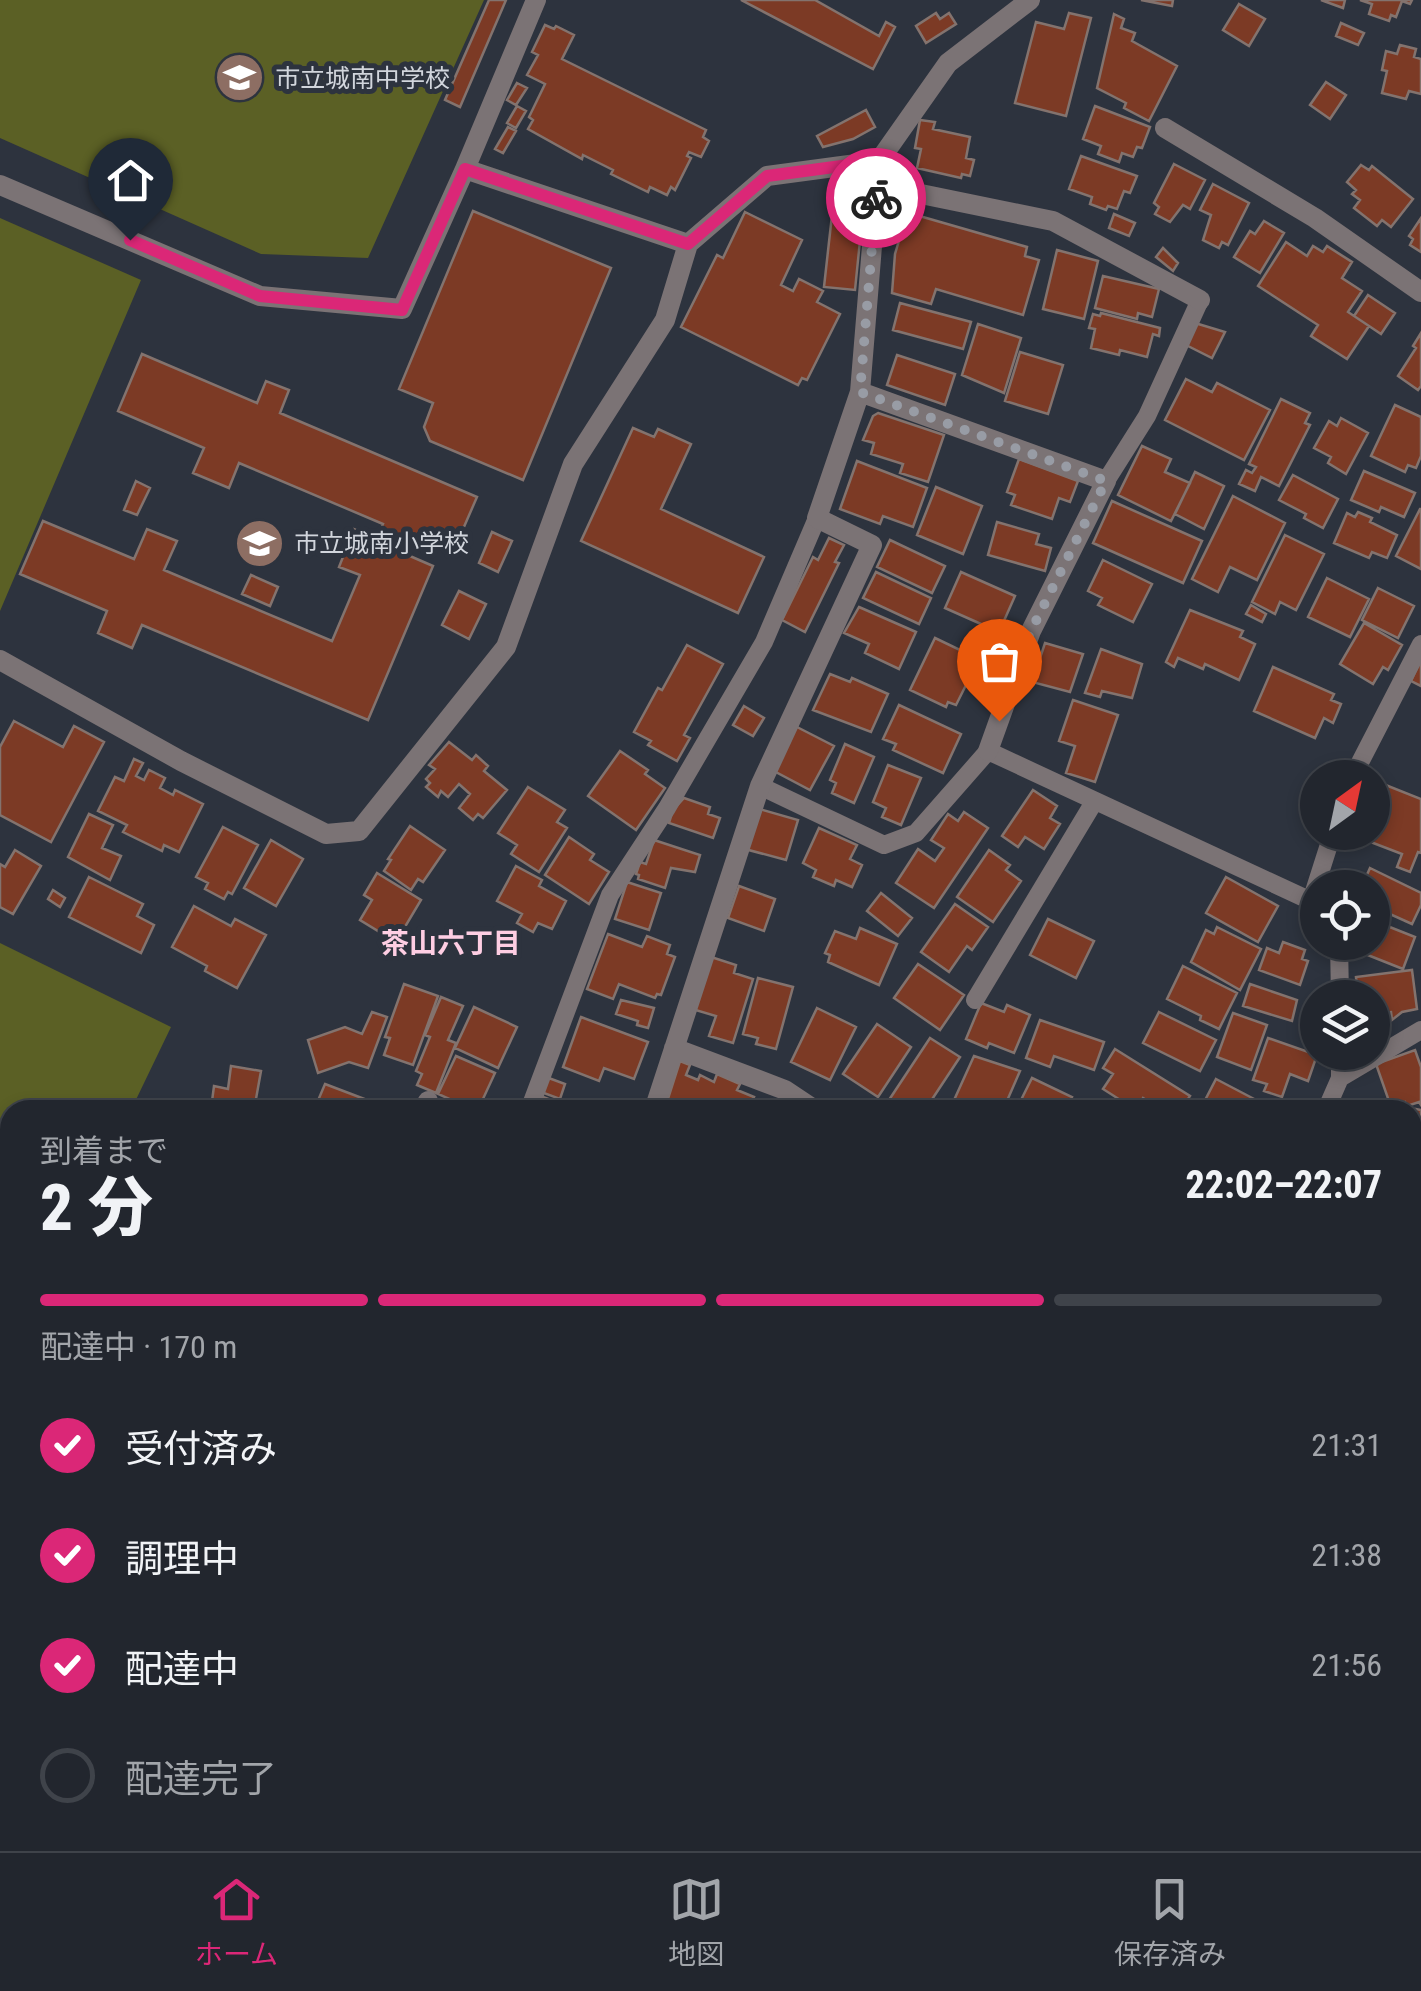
<!DOCTYPE html>
<html lang="ja">
<head>
<meta charset="utf-8">
<style>
  body { margin:0; font-family:"Roboto Condensed","Noto Sans JP",sans-serif; background:#2a2e36; color:#f1f3f6; height:100vh; display:flex; flex-direction:column; font-size:38px; white-space:nowrap }
  * { box-sizing:border-box; margin:0 }
  p { font-size:32px; color:#a2a5aa }
  .icon { flex:none; width:55px; height:55px; fill:none; stroke:currentColor; stroke-width:2; stroke-linecap:round; stroke-linejoin:round }
  .map { position:relative; flex:1; overflow:hidden }
  .side { position:absolute; left:0px; top:1100px; width:1422px; height:752px; display:flex; flex-direction:column; background:#22262e; border-radius:30px 30px 0 0; box-shadow:0 5px 15px #0003,0 0 0 2px #3f434a }
  .side>* { flex:none }
  .needle { width:65px; rotate:33deg }
  .fabs { position:absolute; left:1300px; top:760px; display:grid; gap:20px }
  .fabs a { display:grid; place-items:center; width:90px; height:90px; border-radius:50%; background:#22262e; box-shadow:0 5px 15px #0003,0 0 0 2px #3f434a; font-size:50px }
  .pin { position:absolute; display:grid; place-items:center; width:85px; height:85px; color:#fff; margin:-102px -42px; border-radius:50% 50% 50% 0; rotate:-45deg; box-shadow:0 0 10px #0007 }
  .pin .icon { rotate:45deg }
  .courier { position:absolute; display:grid; place-items:center; width:100px; height:100px; margin:-50px; border:8px solid #db2777; border-radius:50%; background:#fff; color:#222; box-shadow:0 2px 12px #0007 }
  .headline em { font-style:normal; font-weight:800 }
  .headline div { display:flex; flex-direction:column-reverse }
  .headline { display:flex; align-items:center; justify-content:space-between; height:170px; padding:0 40px }
  h1 { font-size:65px; font-weight:800; line-height:75px }
  .bar { display:grid; grid-template-columns:repeat(4,1fr); gap:15px 10px; align-content:center; height:120px; padding:0 40px }
  .bar i { height:12px; border-radius:8px; background:#3f434a }
  .bar .selected { background:#db2777 }
  .bar p { grid-column:span 4 }
  ol { padding:0 40px; list-style:none }
  li { display:flex; align-items:center; gap:30px; height:110px }
  li p { margin-inline-start:auto }
  li .icon { padding:10px; border-radius:50%; background:#db2777; color:#fff; stroke-width:4 }
  li:last-child { color:#a2a5aa }
  li i { width:55px; height:55px; border:5px solid #3f434a; border-radius:50% }
  .tabs { display:flex; justify-content:space-around; align-items:center; height:140px; border-top:2px solid #3f434a; background:#22262e; font-size:28px; color:#a2a5aa }
  .tabs a { display:grid; justify-items:center; gap:5px }
  .tabs .selected { color:#db2777 }
  .map>svg:first-child { display:block }
  .green { fill:#5b6025 }
  .building { fill:#7c3a25; stroke:#83736e; stroke-width:2.5 }
  .lines { fill:none; stroke-linecap:round; stroke-linejoin:round }
  .service { stroke:#7b7375; stroke-width:18 }
  .minor { stroke:#7b7375; stroke-width:20 }
  .done { stroke:#989ca5; stroke-width:10; stroke-dasharray:0 18 }
  .route { stroke:#db2777; stroke-width:12 }
  .labels { text-anchor:middle; stroke-width:10; stroke-linejoin:round; paint-order:stroke }
  .poi-label { font-size:25px; fill:#d1d5dc; stroke:#2d333e; text-anchor:start }
  .neighbourhood-label { font-size:28px; font-weight:bold; fill:#fecee3; stroke:#2d333e }
</style>
</head>
<body>
<div class="map">
<svg width="1421" height="1851" viewBox="0 0 1421 1851">
  <rect width="100%" height="100%" fill="#2d333e"/>
  <path class="green" d="M0 0H484L368 258 261 254 0 138Z
    M0 218 141 280 0 611Z
    M0 943 171 1027 131 1110H10V1159L0 1155Z
    M0 1176 10 1181V1468L0 1463Z"/>
  <path class="building" d="M489 0H506L460 107 445 100Z
    M741 0H815L879 36 886 22 895 27 873 69Z
    M1141 0H1173L1172 6Z
    M1321 0H1345L1343 8Z
    M1360 0H1412L1410 4 1402 1 1396 17 1391 15 1389 21 1369 14 1372 4Z
    M1239 4 1265 19 1249 46 1223 30Z
    M936 13 940 19 949 13 956 24 926 43 916 26Z
    M1069 13 1091 18 1066 116 1015 103 1036 22 1064 29Z
    M1114 14 1124 19 1121 28 1135 33 1132 41 1177 66 1149 121 1124 108 1126 103 1097 88Z
    M1341 23 1364 33 1358 45 1336 36Z
    M545 25 554 29 556 26 574 35 562 59 706 130 703 137 709 141 701 157 689 152 687 156 691 158 675 190 671 187 667 195 650 187 648 192 611 174 613 170 583 155 582 159 528 129 533 120 529 117 545 84 527 75 538 55 532 52Z
    M1400 45 1416 49 1414 57 1421 59V94L1409 91 1406 99 1382 93 1387 71 1382 70 1386 51 1397 54Z
    M1326 82 1346 95 1330 119 1310 105Z
    M517 83 527 88 516 105 507 100Z
    M517 106 526 111 516 128 507 123Z
    M1095 106 1150 127 1142 148 1137 147 1133 157 1122 153 1119 162 1098 154 1101 146 1083 139Z
    M866 110 875 127 853 139 823 147 817 136Z
    M920 120 935 122 933 129 970 137 966 158 974 160 970 176 962 174 961 178 917 168 921 149 915 148Z
    M508 127 516 131 503 153 495 149Z
    M1081 156 1137 176 1130 193 1124 191 1117 209 1108 206 1106 210 1090 204 1092 197 1069 189Z
    M1174 164 1205 180 1190 209 1183 205 1170 222 1155 214 1159 207 1154 203Z
    M1361 165 1369 170 1372 166 1413 199 1391 227 1382 220 1377 226 1354 208 1360 200 1352 194 1356 190 1347 182Z
    M1213 184 1249 203 1228 245 1222 242 1219 248 1203 240 1211 215 1200 210Z
    M835 188 865 191 855 290 824 287Z
    M473 211 611 268 523 480 430 441 424 427 433 403 399 389Z
    M745 212 802 240 781 285 793 291 799 279 823 291 817 302 840 314 807 380 802 378 798 385 681 327 717 255 723 258Z
    M1114 214 1135 223 1129 236 1109 228Z
    M916 215 1027 247 1025 256 1039 260 1023 315 936 289 931 304 892 293 895 254 904 224Z
    M1421 218V252L1410 245 1413 239 1409 236Z
    M1264 221 1284 233 1260 273 1234 257 1250 231 1255 234Z
    M1286 242 1307 256 1313 246 1323 252 1327 246 1352 262 1342 278 1362 291 1348 312 1369 326 1347 359 1311 336 1318 325 1258 286Z
    M1163 248 1178 263 1173 271 1156 257Z
    M1057 250 1098 261 1084 319 1043 309Z
    M1103 276 1159 289 1152 317 1138 313 1137 319 1095 308Z
    M1368 295 1395 313 1381 334 1354 316Z
    M900 303 971 322 963 349 893 330Z
    M1101 313 1160 328 1159 336 1153 334 1147 357 1120 350 1119 355 1091 348 1095 329 1089 328 1093 314 1100 316Z
    M1195 323 1225 332 1212 358 1186 345Z
    M978 324 1021 338 1004 393 962 375Z
    M1421 333V386L1418 390 1398 376 1416 348 1413 346Z
    M1020 352 1063 365 1048 414 1005 401Z
    M142 354 257 403 266 381 289 390 280 413 477 497 453 552 404 531 396 550 433 566 368 720 142 625 132 648 98 633 107 611 20 574 43 521 134 559 147 529 177 541 164 570 332 641 360 575 339 567 354 529 377 538 383 524 239 463 229 488 193 473 204 448 118 411Z
    M897 355 955 374 945 405 887 385Z
    M1186 379 1212 392 1217 383 1270 410 1244 460 1165 420Z
    M1281 399 1310 413 1305 423 1310 425 1279 486 1261 477 1255 491 1239 484 1246 470 1252 473 1256 467 1249 464Z
    M1395 405 1421 417V456L1416 468 1408 465 1405 472 1371 456Z
    M878 413 944 435 928 482 900 473 903 464 871 454 874 443 863 440 873 416Z
    M1341 418 1368 433 1346 474 1328 463 1331 457 1314 448 1329 421 1337 426Z
    M633 428 654 437 658 429 691 444 661 509 764 557 738 613 581 541Z
    M1142 446 1171 459 1165 472 1190 483 1171 521 1118 495Z
    M1019 459 1078 481 1070 502 1059 498 1052 519 1011 505 1015 495 1007 492Z
    M857 461 927 488 913 527 883 516 880 524 840 509Z
    M1364 471 1415 493 1404 517 1381 507 1379 512 1351 500Z
    M1195 472 1224 486 1204 529 1175 514Z
    M1293 475 1338 499 1323 528 1304 518 1306 514 1279 500Z
    M136 481 150 488 137 515 124 510Z
    M936 487 982 506 963 554 917 535Z
    M1233 496 1285 523 1257 580 1230 567 1218 592 1192 579Z
    M1112 501 1202 541 1183 583 1093 543Z
    M1420 509H1421V569L1396 556Z
    M1358 512 1372 518 1370 522 1397 535 1387 558 1372 552 1369 558 1334 543 1347 513 1355 517Z
    M997 522 1039 534 1036 544 1051 548 1045 571 988 555Z
    M492 532 512 541 498 572 479 563Z
    M1285 535 1324 554 1296 610 1280 602 1275 614 1252 602Z
    M829 538 844 545 835 562 839 563 805 632 782 620 813 557 818 560Z
    M890 540 945 566 932 593 877 567Z
    M1103 560 1152 584 1133 622 1098 605 1102 598 1088 591Z
    M876 572 931 598 919 624 863 598Z
    M961 572 1015 596 999 632 945 608Z
    M251 575 278 587 270 606 242 594Z
    M1327 578 1369 599 1350 637 1308 617Z
    M1378 588 1414 606 1398 638 1362 620Z
    M459 591 486 604 469 639 442 625Z
    M1251 605 1266 614 1262 622 1246 614Z
    M859 607 916 632 899 669 865 653 869 644 844 633Z
    M1190 610 1243 631 1240 637 1255 644 1239 680 1205 664 1203 669 1178 658 1174 667 1166 662Z
    M1364 623 1402 645 1388 670 1383 667 1373 684 1340 664Z
    M935 638 979 659 956 705 948 702 946 707 910 690Z
    M1045 643 1083 654 1070 692 1032 682Z
    M687 645 723 664 684 735 690 738 677 761 648 745 651 741 634 732 658 688 662 690Z
    M1101 649 1142 664 1132 698 1102 691 1100 697 1085 693Z
    M1421 659V686L1411 681Z
    M1273 667 1334 694 1331 700 1341 704 1333 723 1324 718 1315 738 1254 711Z
    M830 674 850 682 852 678 888 694 871 732 813 710Z
    M1073 700 1118 715 1095 782 1066 773 1075 746 1059 741Z
    M899 705 961 734 943 773 893 750 896 744 883 739Z
    M744 706 764 718 753 736 733 725Z
    M14 721 63 747 74 726 104 742 51 842 0 815V747Z
    M795 726 834 746 810 790 772 770Z
    M449 742 472 760 476 755 488 766 484 771 507 790 483 818 478 814 473 820 459 808 470 794 459 784 448 797 441 791 438 797 426 787 430 783 426 779 435 769 429 765Z
    M845 744 874 757 854 803 832 793 836 783 830 780Z
    M620 751 648 770 645 774 665 788 636 830 588 796Z
    M134 759 143 763 136 776 144 780 149 770 165 778 160 788 173 795 175 790 203 804 179 852 164 845 162 851 123 832 127 825 98 811 115 777 124 781Z
    M888 765 921 778 901 825 882 817 886 808 873 802Z
    M1378 782 1421 799V853L1418 852 1410 872 1397 867 1402 854 1368 841 1372 832V797Z
    M528 787 565 810 557 822 567 828 539 872 511 854 517 845 498 833Z
    M1033 790 1057 806 1050 818 1060 824 1044 849 1025 837 1018 847 1002 836Z
    M684 798 710 807 708 814 720 818 713 838 669 823 673 810Z
    M756 808 798 820 786 860 745 849Z
    M964 812 988 828 934 908 896 883 918 849 935 861 944 848 931 840 948 814 958 821Z
    M89 814 113 825 102 848 121 856 110 880 68 857Z
    M410 826 445 850 423 882 418 879 411 890 384 871 391 860 388 859Z
    M223 827 258 845 232 894 228 892 224 899 205 889 208 883 196 877Z
    M819 828 857 845 850 859 862 865 852 887 836 880 834 886 813 877 816 870 803 863Z
    M569 837 594 854 590 860 609 872 589 904 545 875Z
    M271 840 303 859 276 906 244 888Z
    M654 840 700 855 695 872 671 868 665 888 638 879 639 875 636 874 640 862 646 864Z
    M15 850 41 866 13 914 0 907V864L5 867Z
    M989 850 1010 865 1006 870 1021 881 993 922 957 897Z
    M516 866 542 880 539 886 566 901 552 929 538 923 533 932 517 923 522 914 497 901Z
    M1370 868 1421 893V905L1412 924 1372 906V888H1361Z
    M377 873 421 900 396 942 360 920 372 900 364 895Z
    M89 877 143 904 137 916 154 925 141 953 69 917Z
    M1226 877 1278 906 1258 942 1206 913Z
    M627 882 661 893 649 930 615 919Z
    M739 886 775 899 764 931 728 918Z
    M53 890 65 898 60 907 48 899Z
    M881 893 912 918 898 936 867 911Z
    M955 904 988 927 972 950 967 946 949 972 921 952Z
    M194 906 231 926 235 919 266 935 237 988 205 971 207 966 172 947Z
    M1048 919 1094 941 1076 978 1030 955Z
    M1372 920 1415 937 1403 969 1350 948 1352 942H1372Z
    M1217 927 1261 949 1240 990 1191 962 1206 930 1214 934Z
    M860 928 897 944 879 985 828 962 830 955 825 953 835 931 856 939Z
    M608 934 642 947 647 936 670 945 667 954 675 957 661 995 657 994 655 998 619 984 613 999 587 989Z
    M1283 942 1305 950 1302 959 1308 961 1300 985 1259 970 1267 948 1279 953Z
    M708 956 736 965 734 973 753 979 733 1043 709 1036 716 1016 692 1009Z
    M918 964 964 995 940 1030 894 998Z
    M1183 966 1237 993 1219 1029 1200 1020 1201 1016 1167 999Z
    M1412 970 1417 1009 1402 1012 1392 1020 1391 1012 1372 1014V998H1358L1356 977Z
    M758 978 793 987 776 1049 756 1044 758 1038 743 1034Z
    M404 984 438 996 413 1065 384 1055 390 1038 385 1037Z
    M1250 984 1297 1000 1292 1021 1243 1006Z
    M441 997 463 1006 448 1040 456 1043 436 1093 417 1085 422 1074 416 1071 430 1037 425 1035Z
    M621 1000 654 1008 648 1028 637 1025 638 1021 616 1014Z
    M981 1003 1004 1012 1007 1005 1030 1015 1014 1053 989 1043 987 1048 966 1039Z
    M474 1007 517 1027 498 1068 455 1048Z
    M817 1008 856 1027 830 1080 791 1062Z
    M372 1012 387 1017 368 1068 349 1062 318 1073 308 1040 345 1027 362 1034Z
    M1159 1012 1216 1040 1200 1071 1143 1043Z
    M1233 1013 1267 1025 1251 1070 1217 1057Z
    M581 1017 648 1042 634 1079 604 1068 599 1081 563 1067Z
    M1040 1020 1104 1042 1094 1070 1054 1056 1050 1067 1026 1058Z
    M877 1024 911 1047 878 1097 843 1074Z
    M930 1038 960 1057 925 1110H904L889 1100Z
    M1268 1038 1317 1055 1308 1081 1290 1074 1282 1097 1264 1091 1267 1084 1253 1080Z
    M1115 1049 1190 1096 1181 1110H1175L1160 1101 1156 1106 1143 1098 1136 1110 1103 1089 1113 1074 1103 1068Z
    M1415 1050 1421 1067V1105L1419 1102 1407 1106 1405 1102 1391 1107 1376 1064Z
    M456 1056 495 1073 482 1101 491 1105 488 1110H474L438 1094Z
    M974 1056 1020 1071 1003 1110 957 1109 960 1101 955 1098Z
    M680 1061 690 1065 686 1075 698 1080 700 1075 714 1082 717 1074 740 1084 737 1090 754 1097 752 1101 765 1107 764 1110 665 1108Z
    M231 1066 261 1071 254 1110H198V1107L211 1109 214 1086 228 1089Z
    M546 1077 565 1084 560 1099 541 1092Z
    M1032 1078 1072 1097 1069 1103 1079 1110H1016Z
    M1216 1079 1256 1100 1251 1110H1200Z
    M325 1084 375 1103 372 1110H314Z
    M543 1097 565 1105 564 1108 569 1110H534Z
    M1256 1100 1276 1110H1251Z
    M1400 1106 1421 1110V1192L1412 1191V1110H1399Z
    M1412 1270 1421 1272V1318H1412Z
    M1421 1340V1392L1412 1395V1343Z
    M1421 1410V1436L1413 1413Z
    M1412 1433 1421 1457V1467L1412 1470Z
    M1421 1563V1605L1412 1606V1564Z
    M1412 1631H1421V1734H1412Z
    M0 1724 10 1728V1772H0Z
    M1412 1753H1421V1812L1412 1813Z
    M6 1797H10V1842L1 1840Z
    M80 1842H119L121 1843 119 1851H77Z
    M208 1842H241L239 1849 231 1848 230 1851H211L213 1844Z
    M260 1842H302L301 1851 258 1849Z
    M416 1842H443L442 1851H415Z
    M497 1842 496 1851 467 1844V1842Z
    M540 1842H599L595 1851H536Z
    M606 1842H635L652 1850 602 1851Z
    M791 1842H836L848 1849 786 1851Z
    M875 1842H918L923 1845 920 1851H871Z
    M1041 1842H1064L1058 1851H1043L1038 1848Z
    M1081 1842H1096L1098 1851H1068L1067 1848Z
    M1119 1842H1239L1223 1851H1102Z"/>
  <g class="lines">
    <path class="service" d="M1106 481 1147 416 1200 300
      M1352 778 1421 644
      M760 786 884 845 916 833 988 751 1311 901
      M1317 909 1311 901 1333 832
      M1339 942 1340 998
      M975 1000 1094 802
      M1340 1078 1421 1030
      M529 1110 610 895 667 808 764 642 817 518
      M1326 1110 1340 1078V1052
      M994 1842 996 1851
      M161 1851 163 1842
      M752 1851 756 1842
      M962 1851 967 1842"/>
    <path class="minor" d="M1165 128 1315 218 1421 292
      M465 169 536 0
      M0 185 260 296 402 309 465 169 688 244 767 176 879 161 948 63 1030 0
      M877 185 1053 221 1200 300
      M860 392 1106 481 1031 631 988 751
      M0 660 181 761 326 834 359 831 506 647 573 464 665 320 688 244
      M674 1048 785 1090 815 1110
      M423 1110 428 1101
      M654 1110 760 786 872 545 817 518 860 392 879 161
      M1412 1244 1421 1246
      M1412 1545 1421 1544
      M1367 1842 1374 1851
      M318 1851 321 1842
      M518 1851 522 1842"/>
  </g>
  <g class="lines">
    <path class="done" d="M876 198 860 392 1106 481 1031 631 999 721"/>
    <path class="route" d="M130 240 260 296 402 310 465 169 688 244 767 176 879 161 876 198"/>
  </g>
  <defs>
    <symbol id="school-disc" viewBox="-11 -11 22 22"><circle r="9.5" fill="#8d6e63" stroke="#2d333e"/><path d="M0-5L7-2L0 1L-7-2ZM-4 1L0 2.5L4 1V4Q0 6-4 4Z" fill="#fff"/></symbol>
  </defs>
  <g fill-rule="evenodd">
    <use href="#school-disc" x="212" y="50" width="55" height="55"/>
    <use href="#school-disc" x="232" y="516" width="55" height="55"/>
  </g>
  <g class="labels">
    <g class="poi-label">
      <text x="275" y="87">市立城南中学校</text>
      <text x="294" y="552">市立城南小学校</text>
    </g>
    <g class="neighbourhood-label">
      <text x="451" y="953">茶山六丁目</text>
    </g>
  </g>
</svg>
<div class="fabs">
<a><svg class="needle" viewBox="-14 -14 28 28"><path d="M0-13l5 13h-10z" fill="#e53935"/><path d="M0 13l5-13h-10z" fill="#a2a5aa"/></svg></a>
<a><svg class="icon" aria-label="locate" viewBox="0 0 24 24"><circle cx="12" cy="12" r="6"/><path d="M12 2v4M12 18v4M2 12h4M18 12h4"/></svg></a>
<a><svg class="icon" aria-label="layers" viewBox="0 0 24 24"><path d="M12 4l9 5-9 5-9-5zM3 14l9 5 9-5"/></svg></a>
</div>
<div class="pin" style="left:999px;top:721px;background:#ea580c"><svg class="icon" aria-label="bag" viewBox="0 0 24 24"><path d="M5 8h14l-1 12H6zM9 8a3 3 0 0 1 6 0"/></svg></div>
<div class="pin" style="left:130px;top:240px;background:#1f2937"><svg class="icon" aria-label="home" viewBox="0 0 24 24"><path d="M3 11l9-7 9 7M6 9v11h12V9"/></svg></div>
<div class="courier" style="left:876px;top:198px"><svg class="icon" aria-label="bike" viewBox="0 0 24 24"><circle cx="6" cy="16" r="4"/><circle cx="18" cy="16" r="4"/><path d="M6 16l4-8h5l3 8M10 8l3 8H6M13 5h3"/></svg></div>
<section class="side">
<div class="headline"><div><h1>2 分</h1><p>到着まで</p></div><em>22:02–22:07</em></div>
<div class="bar"><i class="selected"></i><i class="selected"></i><i class="selected"></i><i></i><p>配達中 · 170 m</p></div>
<ol>
<li><svg class="icon" aria-label="check" viewBox="0 0 24 24"><path d="M5 12l5 5 9-10"/></svg>受付済み<p>21:31</p></li>
<li><svg class="icon" aria-label="check" viewBox="0 0 24 24"><path d="M5 12l5 5 9-10"/></svg>調理中<p>21:38</p></li>
<li><svg class="icon" aria-label="check" viewBox="0 0 24 24"><path d="M5 12l5 5 9-10"/></svg>配達中<p>21:56</p></li>
<li><i></i>配達完了</li>
</ol>
</section>
</div>
<nav class="tabs">
<a class="selected"><svg class="icon" aria-label="home" viewBox="0 0 24 24"><path d="M3 11l9-7 9 7M6 9v11h12V9"/></svg>ホーム</a>
<a><svg class="icon" aria-label="map" viewBox="0 0 24 24"><path d="M3 6l6-2 6 2 6-2v14l-6 2-6-2-6 2zM9 4v14M15 6v14"/></svg>地図</a>
<a><svg class="icon" aria-label="saved" viewBox="0 0 24 24"><path d="M7 4h10v16l-5-4-5 4z"/></svg>保存済み</a>
</nav>
</body>
</html>
